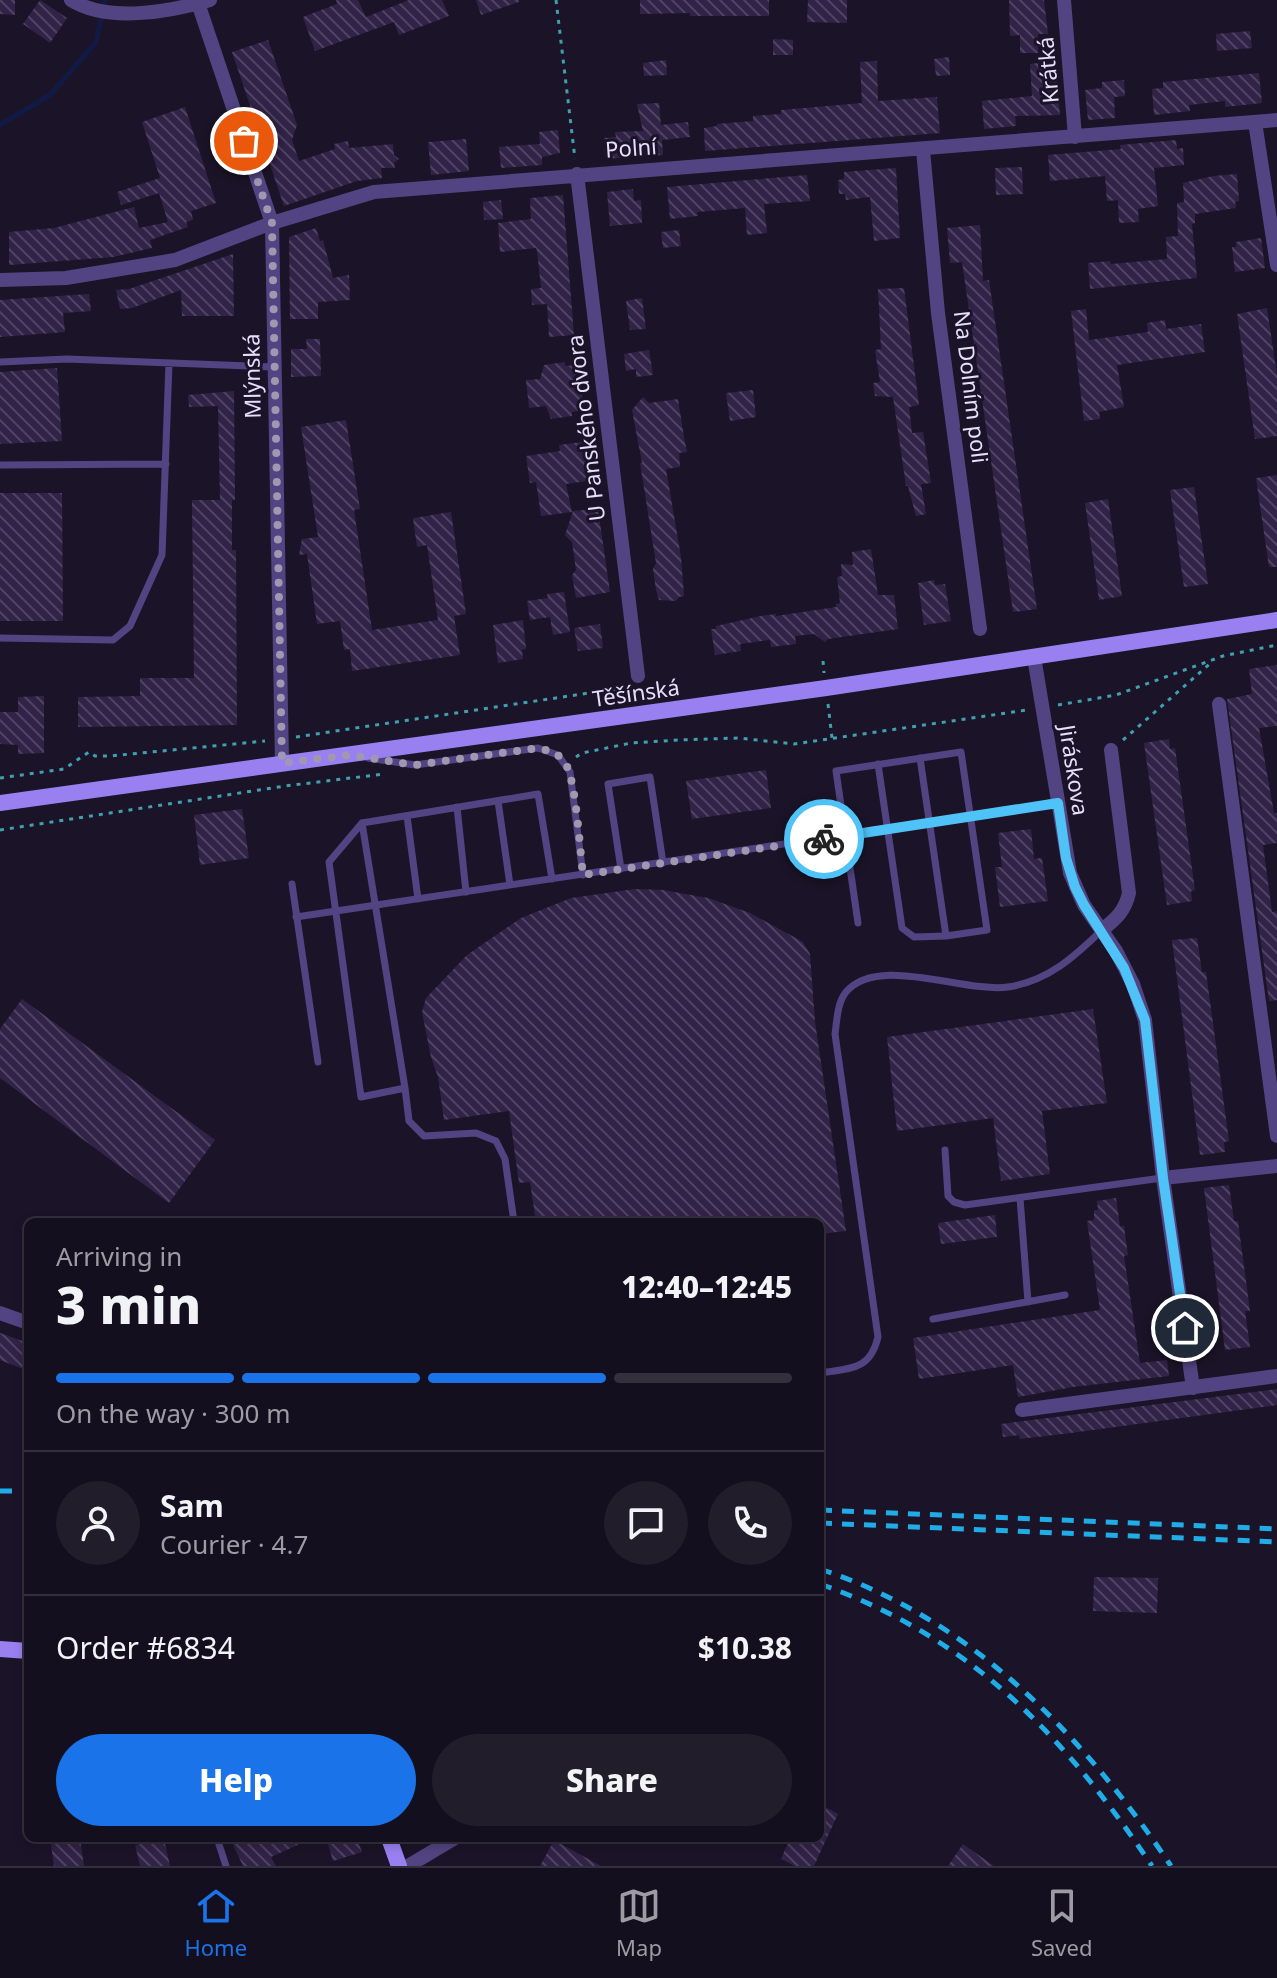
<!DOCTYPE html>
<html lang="en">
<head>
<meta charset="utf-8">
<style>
  body { margin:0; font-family:"Noto Sans",sans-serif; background:#211d2b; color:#f1f3f6; height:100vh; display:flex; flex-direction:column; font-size:30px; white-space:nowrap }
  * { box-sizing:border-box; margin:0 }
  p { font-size:26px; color:#9d9ca4 }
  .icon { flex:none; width:44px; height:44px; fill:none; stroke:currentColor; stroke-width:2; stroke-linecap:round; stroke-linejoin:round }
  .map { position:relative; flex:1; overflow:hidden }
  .details { position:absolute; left:24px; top:1218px; width:800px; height:624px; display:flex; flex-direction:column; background:#140f1e; border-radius:12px; box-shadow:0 4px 12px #0003,0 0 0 2px #332f3c }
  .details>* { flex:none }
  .pin { position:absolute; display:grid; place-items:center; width:68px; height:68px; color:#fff; margin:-34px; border:4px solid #fff; border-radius:50%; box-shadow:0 2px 8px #0007 }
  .courier { position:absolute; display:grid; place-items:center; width:80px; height:80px; margin:-40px; border:6px solid #4fc3f7; border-radius:50%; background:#fff; color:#222; box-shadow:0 2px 10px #0007 }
  .overview em { font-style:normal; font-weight:800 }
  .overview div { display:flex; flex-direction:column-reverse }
  .overview { display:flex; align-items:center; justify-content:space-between; height:136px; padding:0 32px }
  h1 { font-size:52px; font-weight:800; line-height:60px }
  .bar { display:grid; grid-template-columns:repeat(4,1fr); gap:12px 8px; align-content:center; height:96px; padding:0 32px }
  .bar i { height:10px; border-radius:6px; background:#332f3c }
  .bar .on { background:#1a73e8 }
  .bar p { grid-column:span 4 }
  .line { display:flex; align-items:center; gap:20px; padding:0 32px; border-top:2px solid #332f3c }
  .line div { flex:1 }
  .round { display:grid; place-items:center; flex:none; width:84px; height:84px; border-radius:42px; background:#211d2b }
  .button { display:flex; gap:16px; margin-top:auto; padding:16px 32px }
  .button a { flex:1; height:92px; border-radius:48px; background:#1a73e8; color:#fff; font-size:32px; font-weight:800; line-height:92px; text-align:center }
  .button a+a { background:#211d2b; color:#f1f3f6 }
  .menu { display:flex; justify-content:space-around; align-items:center; height:112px; border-top:2px solid #332f3c; background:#140f1e; font-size:22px; color:#9d9ca4 }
  .menu a { display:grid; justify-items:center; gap:4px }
  .menu .on { color:#1a73e8 }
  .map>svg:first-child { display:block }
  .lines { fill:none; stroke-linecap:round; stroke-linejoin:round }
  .stream { stroke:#111a44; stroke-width:5 }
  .building { fill:url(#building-back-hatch) }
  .path { stroke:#3fa0af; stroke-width:3; stroke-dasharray:4 6; stroke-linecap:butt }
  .lane { stroke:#524482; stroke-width:7 }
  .street { stroke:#524482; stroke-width:14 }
  .secondary { stroke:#9980f1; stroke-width:16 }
  .rail { stroke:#20ace6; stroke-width:5; stroke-dasharray:12 10; stroke-linecap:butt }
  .done { stroke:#a098b1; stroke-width:8; stroke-dasharray:0 14.4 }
  .route { stroke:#4fc3f7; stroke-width:10 }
  .labels { text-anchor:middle; stroke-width:6; stroke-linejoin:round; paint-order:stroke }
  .street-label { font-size:22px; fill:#e7dffb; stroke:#1b1428 }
</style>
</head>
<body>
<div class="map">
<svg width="1277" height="1866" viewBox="0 0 1277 1866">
  <defs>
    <pattern id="building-back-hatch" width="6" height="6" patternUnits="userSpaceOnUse" patternTransform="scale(2)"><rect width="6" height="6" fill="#312247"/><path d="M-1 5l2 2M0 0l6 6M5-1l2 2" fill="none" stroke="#4f4262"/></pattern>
  </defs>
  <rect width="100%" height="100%" fill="#1b1428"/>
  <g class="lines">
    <path class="stream" d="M0 125 50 95 96 42 105 0"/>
  </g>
  <path class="building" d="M0 0H15V15L0 14Z
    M40 0 67 18 50 43 23 24Z
    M336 0H358L366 17 409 0H442L449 16 399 35 394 22 315 51 303 17 337 4Z
    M476 0H519V2L481 15Z
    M640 0H769V16H690V13L640 14Z
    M808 0H847V23L807 22Z
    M1009 0H1044L1048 34H1038V53H1020V35L1010 36Z
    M1250 31 1252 48 1217 51 1216 34Z
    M773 39 793 40V55H773Z
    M268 40 297 125 292 140 299 161 335 149 334 144 348 141 349 148 393 144 394 155 399 159 394 163 395 168H381L382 178 357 181 284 206 232 52Z
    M949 57 950 75 936 76 934 59Z
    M666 60 667 75 644 76 643 63Z
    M877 61 878 101 937 97 940 133 705 151 704 128 717 126V124L753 121V116L781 114V110L862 103 860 62Z
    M1047 62V68L1056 67 1060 115 1015 116 1016 126 984 129 982 101 1032 96 1030 64Z
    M1259 73 1262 103 1225 107V101L1189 105 1190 111 1154 115 1152 89 1163 88V82Z
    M1124 80 1125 96 1114 97 1115 118 1088 120 1085 90 1102 88V82Z
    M659 103 661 125 688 122 690 137 662 140 663 155 605 159 604 138 616 137 615 132 643 131 637 104Z
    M185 107 216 203 191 211 193 220 186 222 188 227 150 240 152 248 113 257 9 265V232L54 228 134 207 139 228 168 222 159 193 121 205 117 192 160 178 142 122Z
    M558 130 560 153 542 157V165L501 168 499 147 540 144 539 132Z
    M466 139 469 171 431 175 428 142Z
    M1176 140 1177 149 1183 148 1184 165 1154 168 1158 206 1138 209 1139 222 1119 223 1118 200 1107 201 1105 176 1050 181 1048 155 1121 149 1120 145Z
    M1022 167 1023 194 996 195 995 168Z
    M896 168 900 238 874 241 870 197 846 200 845 194H839L838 180 844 179V172Z
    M1237 174 1239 201 1235 202 1236 208 1195 214V223L1192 224 1197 278 1090 289 1088 263 1110 261 1111 264 1167 259 1166 237 1178 236 1177 203 1184 202 1183 183 1213 176Z
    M807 175 810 201 764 204 767 233 747 235 745 208 697 212 698 216 670 219 667 187Z
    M633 189 634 201 641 200 642 223 610 226 607 192Z
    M563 195 574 335 549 337 547 304 532 305 531 289 541 288 537 251 536 248 500 252 498 223 531 219 530 198Z
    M501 200 503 219 484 220 483 202Z
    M980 225 983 281 989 280 1037 609 1013 612 962 262 950 263 947 228Z
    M316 228 320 241 323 240 333 278 349 275 350 300 318 302V319H290L289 237Z
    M679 230 681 246 663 248 661 232Z
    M1261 238 1265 268 1235 272 1232 247H1236V242Z
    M233 254 234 316H182L181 290 132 308 120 309 116 290 129 289Z
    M904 288 919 405 909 407 912 433 923 432 931 483 921 484 926 514 916 516 908 486H906L893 397 875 396 873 383 880 382 875 350 881 349 878 289Z
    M89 294 91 311 63 313 65 332 0 337V300Z
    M642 298 646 329 630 330 626 301Z
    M1267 308 1277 375V436L1255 439 1237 314Z
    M1086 309 1089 340 1148 332 1147 323 1165 320 1166 329 1201 324 1205 352 1117 365 1124 407 1099 412 1100 419 1084 421 1071 311Z
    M306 339H320L321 376 291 377V349H307Z
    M649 350 653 375 636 377V369L626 371 624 354Z
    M565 362V366L578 365 584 410 572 412V416L551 419 546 406 529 408 526 380 540 379 544 365Z
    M57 368 62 441 0 444V372Z
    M753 390 756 417 730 421 726 393Z
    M234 391 235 500H232V550H236L237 725 78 727V697L140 696V678H194L192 500H225H220L218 406 189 407 188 395Z
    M643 397 649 403 678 399 684 437 687 452 679 453 680 467 666 469 681 557 684 596 679 597 676 601 659 600 656 590 653 569 656 563 640 463H642L632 410Z
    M346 420 360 509 354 510 372 630 438 620 427 545 417 547 413 518 451 512 466 614 454 616 460 655 352 671 350 649 344 650 340 621 317 624 307 554 299 555 302 539 318 537 301 427Z
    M589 441 594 480 566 484 572 512 541 516 536 482 530 483 526 456 560 451 559 445Z
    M1277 475V567H1269L1256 478Z
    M1194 487 1208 584 1184 587 1170 490Z
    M0 493H62L63 621H0Z
    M1108 499 1122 596 1099 600 1085 503Z
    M598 509 610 592 576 598 572 575 576 570 572 542 565 535 573 511Z
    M871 549 878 595H894L898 629 828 639 825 642 814 634 795 636 796 644 771 647 770 640 740 644 741 651 715 655 711 629H716V626L761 616 776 614V616L836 607V604L840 603 837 577 842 576 841 564 853 565 852 552Z
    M934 580 935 585 945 584 951 621 924 625 918 583Z
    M564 592 570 632 553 635 550 617 530 620 527 601 548 598 547 594Z
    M523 620 526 649 522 650 523 659 498 663 493 625Z
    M600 624 603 648 578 651 574 628Z
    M1277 665V726L1259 728 1274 813H1277V843L1263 845 1272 912 1277 911V1000L1269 1001 1227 699 1252 694 1249 669Z
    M44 696V753L18 754V745L0 744V712H18V697Z
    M1169 739 1170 749 1175 748 1195 890 1191 891 1192 901 1167 905 1144 743Z
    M766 770 771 808 692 819 686 781Z
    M242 809 249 858 200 865 194 815Z
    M1031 829 1034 859 1042 858 1048 901 1000 907 995 867H1002L998 833Z
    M635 889 663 890 708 898 750 913 803 942 810 954 815 1022 846 1231 820 1234V1222H536L530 1182 519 1183 509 1111 444 1120 438 1077 431 1057 422 1012 426 998 467 955 521 918 571 898Z
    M1197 938 1202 972H1206L1229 1141 1224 1142 1225 1152 1200 1155 1172 940Z
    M22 999 215 1140 169 1203 0 1078V1029Z
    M1093 1009 1107 1103 1042 1111 1050 1174 1001 1181 993 1118 897 1131 887 1037Z
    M1229 1185 1234 1221H1238L1245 1274 1250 1311H1245L1250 1347 1225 1350 1204 1188Z
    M1116 1198 1120 1226H1124L1128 1255 1124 1256 1140 1363 1167 1360 1169 1376 1073 1387 1018 1397 1013 1365 919 1379 913 1338 1100 1310 1087 1221 1094 1220V1210H1098L1097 1201Z
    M995 1215 997 1237 941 1244 938 1223Z
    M0 1333 28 1343V1371L0 1360Z
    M1277 1389V1405L1071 1433 1020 1439 1019 1435 1003 1437 1001 1424Z
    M1094 1577 1158 1578 1157 1613 1093 1611Z
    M820 1804 838 1814 814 1866H795L781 1859 790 1838H820Z
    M50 1838H80L84 1866H54Z
    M230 1838H313L271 1857 276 1866H243Z
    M326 1838H357L362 1852 333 1861Z
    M164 1839 170 1866H140L135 1845Z
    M554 1840 601 1866H540Z
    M963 1844 994 1866H948Z"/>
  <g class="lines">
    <path class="path" d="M556 0 575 159
      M823 661 824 673
      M828 704 832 738
      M1058 705 1116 695 1223 656 1277 645
      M296 737 629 687
      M1123 740 1213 661
      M576 757 582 753 631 743 679 740 738 738 794 744 1027 710
      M0 778 64 769 89 752 95 756H110L265 741
      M0 830 285 786 384 774"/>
    <path class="lane" d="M0 362 67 359 274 367
      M0 465 166 464
      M0 638 113 640 130 626 162 555 169 363
      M368 758 415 765 538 748 558 755 570 772 583 875
      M878 764 902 928 914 937 946 936
      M498 801 510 885
      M457 807 466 892
      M407 816 418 899
      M362 823 329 862 361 1097 405 1088 362 823 538 794 552 879
      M621 869 608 784 650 777 663 863
      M292 884 318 1062
      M296 917 1058 803
      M858 923 836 771 961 752 987 930 946 936 920 758
      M405 1088 409 1121 424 1136 476 1133 496 1141 505 1159 514 1222
      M945 1150 948 1196 954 1202 965 1205 1162 1178
      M1020 1198 1028 1302
      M933 1319 1065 1295
      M820 1373C850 1368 870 1371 878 1337L835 1034C837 1021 837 1003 846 992 878 954 963 993 1008 987 1048 981 1074 957 1102 930
      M217 1838 226 1866"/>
    <path class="street" d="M71 0C108 23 169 12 210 0
      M197 0 272 223 282 763
      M1064 0 1075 137
      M1255 122 1277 265
      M923 150 938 313 980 629
      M577 174 638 676
      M0 280 66 278 175 260 272 223 374 192 1277 120
      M1034 657 1070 873 1084 905 1116 951 1133 984 1145 1020 1163 1178 1193 1388
      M1219 704 1277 1136
      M1102 930C1116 919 1125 911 1129 893L1111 750
      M1163 1178 1277 1166
      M0 1313 28 1323
      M1022 1410 1277 1376
      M408 1866 455 1838"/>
    <path class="secondary" d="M0 803 826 688 1277 620
      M0 1649 28 1651
      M389 1838 399 1866"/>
    <path class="rail" d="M0 1491H28
      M820 1510 1277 1529
      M820 1523 1277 1542
      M820 1569C972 1619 1084 1736 1171 1866
      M820 1584C970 1637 1065 1736 1152 1866"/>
  </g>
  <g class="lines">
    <path class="done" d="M244 141 272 223 282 763 350 755 415 765 538 748C549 751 559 753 565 763 576 778 580 852 583 875L824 839"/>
    <path class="route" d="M824 839 1058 803 1066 858 1075 887 1084 905 1124 968 1145 1020 1163 1178 1185 1328"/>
  </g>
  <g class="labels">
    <g class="street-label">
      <text transform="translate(1048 70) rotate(-95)" y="8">Krátká</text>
      <text transform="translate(631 148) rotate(-4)" y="8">Polní</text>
      <text transform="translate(252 376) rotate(-91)" y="8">Mlýnská</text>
      <text transform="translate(971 387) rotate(83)" y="8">Na Dolním poli</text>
      <text transform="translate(586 428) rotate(-97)" y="8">U Panského dvora</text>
      <text transform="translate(636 693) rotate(-8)" y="8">Těšínská</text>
      <text transform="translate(1074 770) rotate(81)" y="8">Jiráskova</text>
    </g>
  </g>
</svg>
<div class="pin" style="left:244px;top:141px;background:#ea580c"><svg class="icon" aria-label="bag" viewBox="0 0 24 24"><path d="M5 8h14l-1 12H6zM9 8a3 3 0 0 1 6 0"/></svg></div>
<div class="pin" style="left:1185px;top:1328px;background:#1f2937"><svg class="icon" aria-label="home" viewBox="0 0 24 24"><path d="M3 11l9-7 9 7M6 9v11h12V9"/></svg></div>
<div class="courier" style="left:824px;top:839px"><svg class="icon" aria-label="bike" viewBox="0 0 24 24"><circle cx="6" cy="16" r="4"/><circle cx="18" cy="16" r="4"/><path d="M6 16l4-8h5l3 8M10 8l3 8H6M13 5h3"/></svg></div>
<section class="details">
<div class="overview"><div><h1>3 min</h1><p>Arriving in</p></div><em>12:40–12:45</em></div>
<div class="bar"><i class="on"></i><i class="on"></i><i class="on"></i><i></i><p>On the way · 300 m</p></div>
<div class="line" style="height:144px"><a class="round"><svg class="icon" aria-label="person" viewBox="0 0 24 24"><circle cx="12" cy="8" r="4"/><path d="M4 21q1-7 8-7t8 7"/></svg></a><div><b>Sam</b><p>Courier · 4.7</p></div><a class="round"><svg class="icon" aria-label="chat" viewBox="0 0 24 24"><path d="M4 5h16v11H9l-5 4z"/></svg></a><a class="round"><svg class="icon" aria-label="phone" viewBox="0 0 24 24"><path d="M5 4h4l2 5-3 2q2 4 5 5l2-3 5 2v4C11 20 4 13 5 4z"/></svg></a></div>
<div class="line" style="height:104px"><div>Order #6834</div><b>$10.38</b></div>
<div class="button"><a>Help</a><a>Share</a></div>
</section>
</div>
<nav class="menu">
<a class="on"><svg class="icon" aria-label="home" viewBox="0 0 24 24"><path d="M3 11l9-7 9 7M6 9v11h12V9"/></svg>Home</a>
<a><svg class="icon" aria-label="map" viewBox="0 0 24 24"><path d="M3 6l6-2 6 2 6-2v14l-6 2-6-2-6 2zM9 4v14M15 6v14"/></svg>Map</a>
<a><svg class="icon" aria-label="saved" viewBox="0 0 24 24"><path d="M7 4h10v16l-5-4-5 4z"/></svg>Saved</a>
</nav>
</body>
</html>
